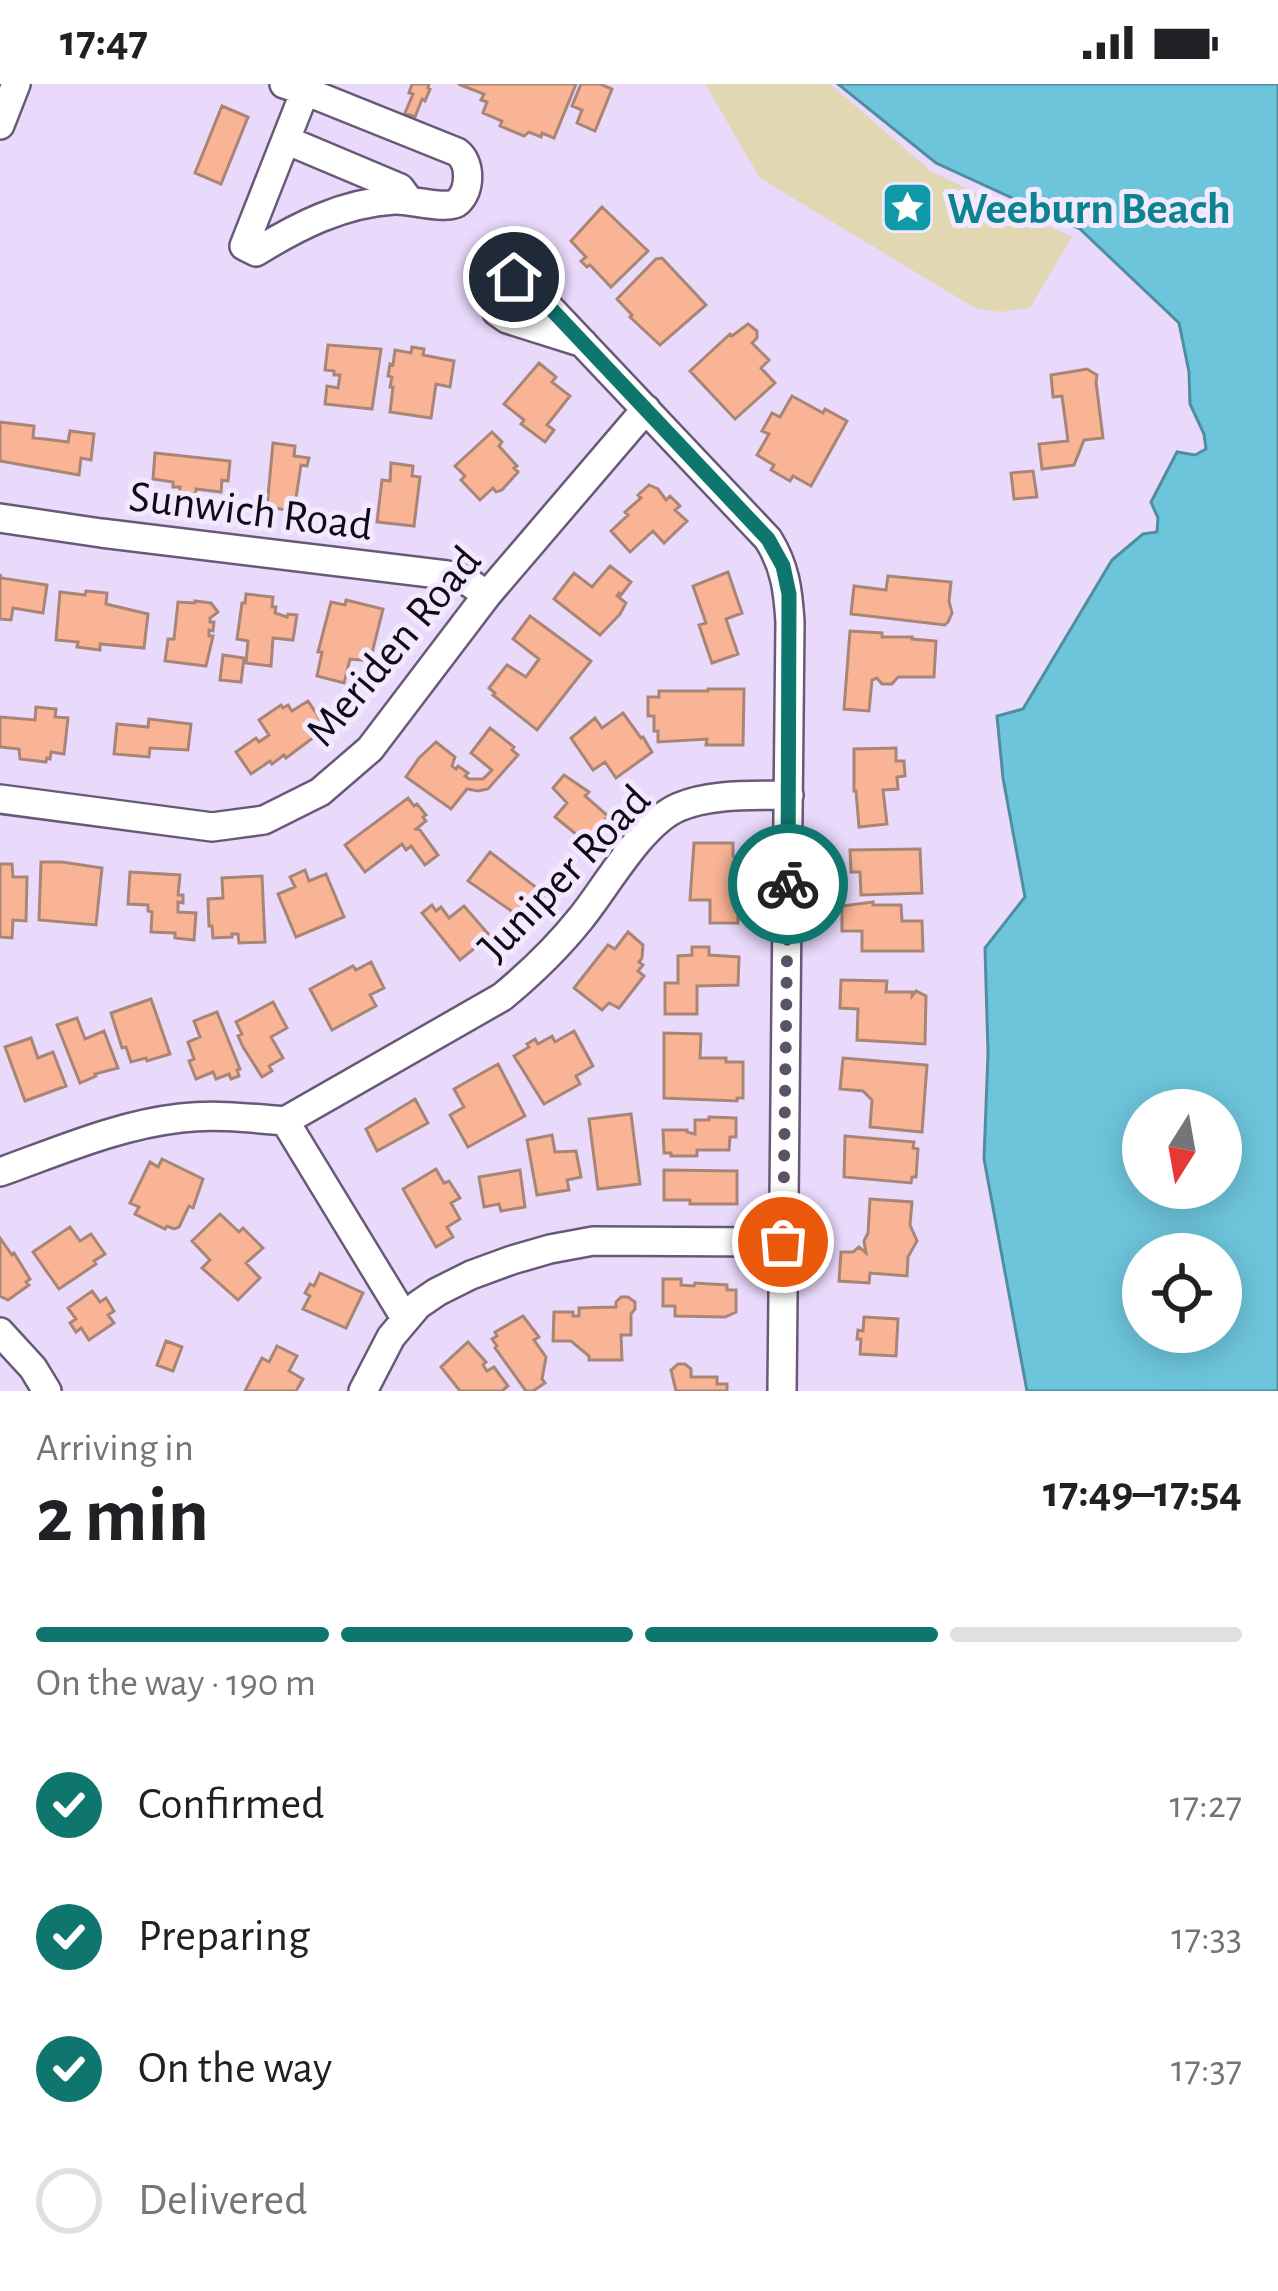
<!DOCTYPE html>
<html lang="en">
<head>
<meta charset="utf-8">
<style>
  body { margin:0; font-family:"Alegreya Sans",sans-serif; background:#f6f6f6; color:#202124; height:100vh; display:flex; flex-direction:column; font-size:45px; white-space:nowrap }
  * { box-sizing:border-box; margin:0 }
  p { font-size:39px; color:#757577 }
  .icon { flex:none; width:66px; height:66px; fill:none; stroke:currentColor; stroke-width:2; stroke-linecap:round; stroke-linejoin:round }
  .map { position:relative; height:1307px; overflow:hidden }
  .drawer { display:flex; flex-direction:column; background:#fff; flex:1 }
  .drawer>* { flex:none }
  .needle { width:78px; rotate:191deg }
  .tools { position:absolute; left:1122px; top:1005px; display:grid; gap:24px }
  .tools a { display:grid; place-items:center; width:120px; height:120px; border-radius:50%; background:#fff; box-shadow:0 6px 30px #0003; font-size:60px }
  .pin { position:absolute; display:grid; place-items:center; width:102px; height:102px; color:#fff; margin:-51px; border:6px solid #fff; border-radius:50%; box-shadow:0 3px 12px #0007 }
  .courier { position:absolute; display:grid; place-items:center; width:120px; height:120px; margin:-60px; border:9px solid #0f766e; border-radius:50%; background:#fff; color:#222; box-shadow:0 3px 15px #0007 }
  .overview em { font-style:normal; font-weight:700 }
  .overview div { display:flex; flex-direction:column-reverse }
  .overview { display:flex; align-items:center; justify-content:space-between; height:204px; padding:0 36px }
  h1 { font-size:78px; font-weight:700; line-height:90px }
  .bar { display:grid; grid-template-columns:repeat(4,1fr); gap:18px 12px; align-content:center; height:144px; padding:0 36px }
  .bar i { height:15px; border-radius:9px; background:#e0e0e0 }
  .bar .on { background:#0f766e }
  .bar p { grid-column:span 4 }
  ol { padding:0 36px; list-style:none }
  li { display:flex; align-items:center; gap:36px; height:132px }
  li p { margin-inline-start:auto }
  li .icon { padding:12px; border-radius:50%; background:#0f766e; color:#fff; stroke-width:4 }
  li:last-child { color:#757577 }
  li i { width:66px; height:66px; border:6px solid #e0e0e0; border-radius:50% }
  .status { display:flex; justify-content:space-between; align-items:center; height:84px; padding:0 60px; background:#fff; direction:ltr }
  .status svg { height:33px; fill:currentColor }
  .map>svg:first-child { display:block }
  .sand { fill:#e1d7b2 }
  .water { fill:#6dc5db; stroke:#518da0; stroke-width:3; fill-rule:evenodd }
  .building { fill:#f8b495; stroke:#a98576; stroke-width:3 }
  .lines { fill:none; stroke-linecap:round; stroke-linejoin:round }
  .minor-casing { stroke:#685a77; stroke-width:32 }
  .minor { stroke:#fff; stroke-width:27 }
  .done { stroke:#5c5266; stroke-width:12; stroke-dasharray:0 21.6 }
  .route { stroke:#0f766e; stroke-width:15 }
  .labels { text-anchor:middle; stroke-width:10; stroke-linejoin:round; paint-order:stroke }
  .culture-label { font-size:45px; font-weight:bold; fill:#0d838f; stroke:#f3e9fe; text-anchor:start }
  .street-label { font-size:45px; fill:#100a16; stroke:#f3e9fe }
</style>
</head>
<body>
<div class="status"><b>17:47</b><svg viewBox="0 0 49 12"><path d="M0 12V9h3v3zM5 12V6h3v6zM10 12V3h3v9zM15 12V0h3v12zM26 1h20v11H26zM47 4h2v5h-2z"/></svg></div>
<div class="map">
<svg width="1278" height="1307" viewBox="0 0 1278 1307">
  <rect width="100%" height="100%" fill="#e9d9fb"/>
  <path class="sand" d="M705 0H830L932 88 1072 153 1030 224 1000 228 975 224 760 94Z"/>
  <path class="water" d="M838 0H1278V1307H1027L984 1075 988 969 985 864 1025 813 1003 694 997 632 1023 625 1112 476 1143 450 1157 448 1158 434 1151 418 1177 368 1195 371 1206 365 1204 350 1190 320 1189 288 1179 239 1080 145 936 79ZM1143 1026H1221V1104H1143ZM1143 1170H1221V1248H1143Z"/>
  <path class="building" d="M412 0H429L428 4 430 5 425 17 422 15 415 33 405 29 413 10 409 9Z
    M458 0H576L554 54 542 49 541 53 529 48 524 52 500 42 502 37 483 29 487 18 481 16 484 10Z
    M581 0H600L612 5 595 47 577 39 582 26 572 22Z
    M222 22 248 33 221 100 195 89Z
    M602 123 648 167 611 203 590 181 587 183 581 177 586 173 571 157Z
    M662 174 706 221 660 261 630 233 632 231 617 215 656 175Z
    M748 240 757 247V254L752 259 769 276 761 284 775 299 735 335 690 287 730 250 732 252Z
    M328 261 381 265 372 325 325 320 327 302 338 304 340 291H334V287L325 286Z
    M412 263 424 265 423 271 454 277 450 303 436 300 431 334 390 328 393 303H390L392 293 388 292 390 280 393 281 395 266 411 269Z
    M539 279 556 293 552 298 570 312 547 341 554 346 545 358 521 340 524 336 504 320Z
    M1087 285 1097 291 1096 298 1103 354 1084 356 1074 381 1042 385 1039 360 1068 357 1062 312 1053 313 1051 291Z
    M792 312 823 329 825 325 847 337 811 402 793 392 790 397 771 386 774 381 757 371 769 350 762 347 772 329 780 333Z
    M0 338 34 342 33 354 45 355 68 358 70 347 94 350 91 376 81 374 79 391 0 377Z
    M492 348 502 358 499 362 517 382 514 384 518 388 502 406 496 408 493 404 480 416 461 396 465 392 455 382Z
    M273 359 295 362 294 372 309 374 307 382 301 381 294 427 267 423Z
    M155 369 230 377 228 397 222 396 221 408 196 405 195 415 179 414 180 403H173V398L153 395Z
    M391 379 413 382 412 392 420 393 414 442 377 438 382 396 390 397Z
    M1033 387 1037 413 1014 415 1011 389Z
    M649 401 658 405 666 416 670 412 680 422 675 426 687 437 664 459 653 447 630 468 611 447 628 431 625 428 641 414 638 411Z
    M610 482 631 498 621 511 619 509 617 512 626 519 620 530 600 551 554 515 574 489 592 503Z
    M728 488 742 529 726 535 738 570 712 579 699 541 706 539 693 502Z
    M0 490 1 494 47 501 43 529 13 524 11 536 0 535Z
    M888 492 951 498 949 517 952 529 948 538 945 541 851 530 854 502 886 506Z
    M86 507 107 509 106 520 148 530 144 564 100 560V566L77 563 78 558 56 556 60 508 85 511Z
    M246 510 273 513 272 523H276L275 529 287 533 288 530 297 531 293 556 273 554 271 582 246 579 248 557 237 555 242 519H245Z
    M346 516 383 525 370 577 350 575 344 599 317 592 322 568H318L331 518 345 521Z
    M195 517 211 519 218 528 210 534V538H214L213 547 209 546V552H213L206 582 165 577 168 555H174L178 518 195 519Z
    M530 532 591 577 537 646 493 611 495 609 489 604 507 581 526 593 539 575 513 555Z
    M850 547 882 549V553H912V555L936 557 934 593H898L892 600H882L877 594 872 596 869 627 844 625Z
    M223 571 244 574 241 598 220 596Z
    M708 605H744L743 661H706L707 655 658 658V647H654V632H648V613H659V607H708Z
    M308 617 326 644 286 674 284 671 272 680 270 677 251 690 236 668 256 654 259 658 269 651 259 636 281 621 283 624 288 621 292 627Z
    M36 623 56 625 55 633 68 634 64 670 51 668 50 675 47 674 46 678 20 675 19 665 0 663V633L35 636Z
    M623 629 641 654 643 653 652 668 616 694 605 678 593 686 571 654 595 634 602 644Z
    M149 635 191 640 188 666 150 664 149 673 114 670 117 640 148 643Z
    M490 644 514 663 512 666 518 671 488 705 478 707 467 705 451 725 406 693 419 674 436 658 455 673 452 682 456 685 458 682 468 689 465 692 469 695H483L492 686 471 669Z
    M896 664V677H904L905 692 897 693 898 705 883 706 887 740 859 743 856 707H854V665Z
    M564 691 589 708 585 712 608 732 587 759 555 733 567 719 553 704Z
    M408 714 414 722 417 720 426 731 423 733 426 737 416 745 420 746 438 771 425 781 411 762 406 766 402 760 365 788 345 761Z
    M694 759H733V772L736 774 734 796H738V839H710V816H690Z
    M920 765 922 809 861 811 860 788H851L850 766Z
    M490 768 546 811 526 837 468 797Z
    M41 778H62L102 784 96 841 39 836Z
    M0 780H12L13 793H27L26 837 13 836 12 854 0 853Z
    M305 786 309 797 326 790 344 833 296 853 278 810 295 803 290 793Z
    M130 788 180 791 178 811H183V819L178 818V828L196 829 194 856 175 854V849L151 848 152 828 148 827V821L128 820Z
    M262 792 265 858 239 859 238 850H232V853L213 854 212 842H209L208 815 223 814 222 794Z
    M873 818V821H901L902 837H922L923 867H862V847H842V822Z
    M432 821 436 827 441 823 449 834 464 822 490 852 460 876 422 829Z
    M628 848 643 861 642 874 639 878 643 881 638 887 644 892 619 924 609 919 602 926 574 904 608 861 615 865Z
    M692 863H709V871L739 873 738 901 697 902V930H665V899H678V872L692 871Z
    M371 878 384 904 370 911 376 922 332 946 310 905 353 882 356 886Z
    M841 896 887 897 886 908H912V912L916 907 926 912 925 960 857 956 858 925 840 924Z
    M151 915 170 970 147 977 146 974 131 978 126 963 122 964 111 929Z
    M273 918 287 944 271 953 283 974 269 982 272 987 262 993 243 963 238 952 242 950 236 938Z
    M217 928 240 985 237 986 239 992 231 995 229 990 216 995 213 988 196 995 189 977 194 975 188 958 200 953 194 937Z
    M77 934 85 955 104 947 118 984 95 990 96 992 80 999 57 941Z
    M574 947 593 982 576 992 580 1000 544 1020 514 972 529 963 527 960 535 955 538 960 552 952 555 958Z
    M664 949 701 950 700 974H726V978H743V1014H737V1017L664 1014Z
    M31 954 38 974 53 968 66 1002 25 1017 5 963Z
    M843 974 927 981 922 1048 870 1043 872 1016 863 1007 840 1005Z
    M498 980 525 1032 468 1063 450 1031 464 1023 454 1005Z
    M415 1015 428 1039 377 1067 366 1045Z
    M631 1030 640 1100 598 1105 589 1035Z
    M709 1033 736 1034V1053H730L729 1066H697V1072H671V1069H664L663 1046H687V1048L695 1050V1036H709Z
    M552 1051 555 1068 576 1067 581 1093 567 1096 569 1106 537 1111 527 1056Z
    M845 1052 914 1058 913 1064 918 1065 916 1093H912L911 1099 844 1093Z
    M162 1075 203 1095 193 1124 189 1122 179 1143 174 1145 167 1142 165 1145 135 1130 139 1123 130 1119 150 1078 158 1083Z
    M436 1085 444 1099 449 1097 460 1114 451 1119 460 1135 447 1143 453 1153 436 1163 403 1105Z
    M520 1086 525 1123 501 1127 499 1120 484 1123 479 1093Z
    M664 1086 737 1087V1120H690V1116H664Z
    M870 1115 912 1118 910 1141 917 1157 908 1173 907 1192 870 1189 869 1199 839 1197 841 1168H853L859 1163 866 1169 864 1157 868 1149Z
    M220 1130 239 1148 243 1144 263 1164 246 1179 260 1194 238 1216 202 1184 210 1176 192 1157Z
    M70 1143 80 1157 91 1150 105 1170 94 1177 96 1180 59 1205 33 1168Z
    M0 1154 12 1171 14 1169 30 1195 26 1198 29 1201 8 1216 0 1212Z
    M320 1189 363 1209 346 1244 303 1225 310 1212 305 1209 310 1200 314 1202Z
    M663 1195H681V1201L694 1202 695 1199 727 1201V1206H736V1228L725 1233 675 1232V1222H663Z
    M92 1207 100 1218 106 1214 114 1227 108 1231 114 1239 89 1256 81 1244 76 1248 70 1239 76 1235 68 1224Z
    M621 1213H628L635 1218V1225L631 1230V1251H621L622 1276H589V1272L571 1257H553L554 1228H573V1232H579V1224L616 1223V1218Z
    M523 1232 539 1253 534 1256 546 1273 542 1295 545 1299 533 1307H526L495 1264 497 1262 492 1255 497 1252 495 1248Z
    M864 1233 898 1235 896 1272 860 1270 861 1255H857L858 1246 863 1247Z
    M166 1257 182 1263 173 1287 157 1281Z
    M468 1258 486 1278 483 1281 487 1287 494 1283 508 1302 502 1307H460L441 1283Z
    M277 1262 297 1272 289 1287 303 1295 296 1307H245L262 1274 269 1278Z
    M678 1280H685L691 1285V1293H717V1300H727V1307H676L671 1286Z"/>
  <g class="lines">
    <defs>
      <path id="minor" d="M284 0 305 7 457 68C471 78 471 105 458 118 449 127 409 115 394 116 343 119 298 142 256 168L244 162 305 7
        M0 41 16 0
        M286 56 400 104 408 115
        M583 259 507 235 497 228C493 212 499 200 514 193L524 197 768 455C785 482 788 506 790 538L782 1307
        M0 434 101 449 447 491 464 495 487 511
        M0 715 212 743 264 736 320 708 370 665 487 511 646 325
        M285 1037 502 913C531 889 558 863 581 834 607 802 641 739 679 723 712 709 754 712 789 711
        M285 1037 405 1234
        M0 1088C59 1067 118 1041 181 1034 215 1030 250 1034 285 1037
        M0 1248 33 1284 47 1307
        M363 1307 391 1253 418 1221 437 1208 471 1191 512 1176 550 1165 593 1157 783 1158"/>
    </defs>
    <use href="#minor" class="minor-casing"/>
    <use href="#minor" class="minor"/>
  </g>
  <g class="lines">
    <path class="done" d="M783 1158 788 800"/>
    <path class="route" d="M514 193 524 197 554 228 768 455 783 482 789 510 788 800"/>
  </g>
  <defs>
    <symbol id="sight-square" viewBox="-11 -11 22 22"><rect x="-9" y="-9" width="18" height="18" rx="4" fill="#0f9aa8" stroke="#f3e9fe"/><path d="M0-6L1.8-2.2L6-1.7L2.9 1.2L3.7 5.4L0 3.3L-3.7 5.4L-2.9 1.2L-6-1.7L-1.8-2.2Z" fill="#fff"/></symbol>
  </defs>
  <g fill-rule="evenodd">
    <use href="#sight-square" x="878" y="94" width="59" height="59"/>
  </g>
  <g class="labels">
    <g class="culture-label">
      <text x="947" y="139">Weeburn Beach</text>
    </g>
    <g class="street-label">
      <text transform="translate(251 425) rotate(7)" y="16">Sunwich Road</text>
      <text transform="translate(392 561) rotate(-50)" y="16">Meriden Road</text>
      <text transform="translate(563 788) rotate(-46)" y="16">Juniper Road</text>
    </g>
  </g>
</svg>
<div class="tools">
<a><svg class="needle" viewBox="-14 -14 28 28"><path d="M0-13l5 13h-10z" fill="#e53935"/><path d="M0 13l5-13h-10z" fill="#757577"/></svg></a>
<a><svg class="icon" aria-label="locate" viewBox="0 0 24 24"><circle cx="12" cy="12" r="6"/><path d="M12 2v4M12 18v4M2 12h4M18 12h4"/></svg></a>
</div>
<div class="pin" style="left:783px;top:1158px;background:#ea580c"><svg class="icon" aria-label="bag" viewBox="0 0 24 24"><path d="M5 8h14l-1 12H6zM9 8a3 3 0 0 1 6 0"/></svg></div>
<div class="pin" style="left:514px;top:193px;background:#1f2937"><svg class="icon" aria-label="home" viewBox="0 0 24 24"><path d="M3 11l9-7 9 7M6 9v11h12V9"/></svg></div>
<div class="courier" style="left:788px;top:800px"><svg class="icon" aria-label="bike" viewBox="0 0 24 24"><circle cx="6" cy="16" r="4"/><circle cx="18" cy="16" r="4"/><path d="M6 16l4-8h5l3 8M10 8l3 8H6M13 5h3"/></svg></div>
</div>
<section class="drawer">
<div class="overview"><div><h1>2 min</h1><p>Arriving in</p></div><em>17:49–17:54</em></div>
<div class="bar"><i class="on"></i><i class="on"></i><i class="on"></i><i></i><p>On the way · 190 m</p></div>
<ol>
<li><svg class="icon" aria-label="check" viewBox="0 0 24 24"><path d="M5 12l5 5 9-10"/></svg>Confirmed<p>17:27</p></li>
<li><svg class="icon" aria-label="check" viewBox="0 0 24 24"><path d="M5 12l5 5 9-10"/></svg>Preparing<p>17:33</p></li>
<li><svg class="icon" aria-label="check" viewBox="0 0 24 24"><path d="M5 12l5 5 9-10"/></svg>On the way<p>17:37</p></li>
<li><i></i>Delivered</li>
</ol>
</section>
</body>
</html>
